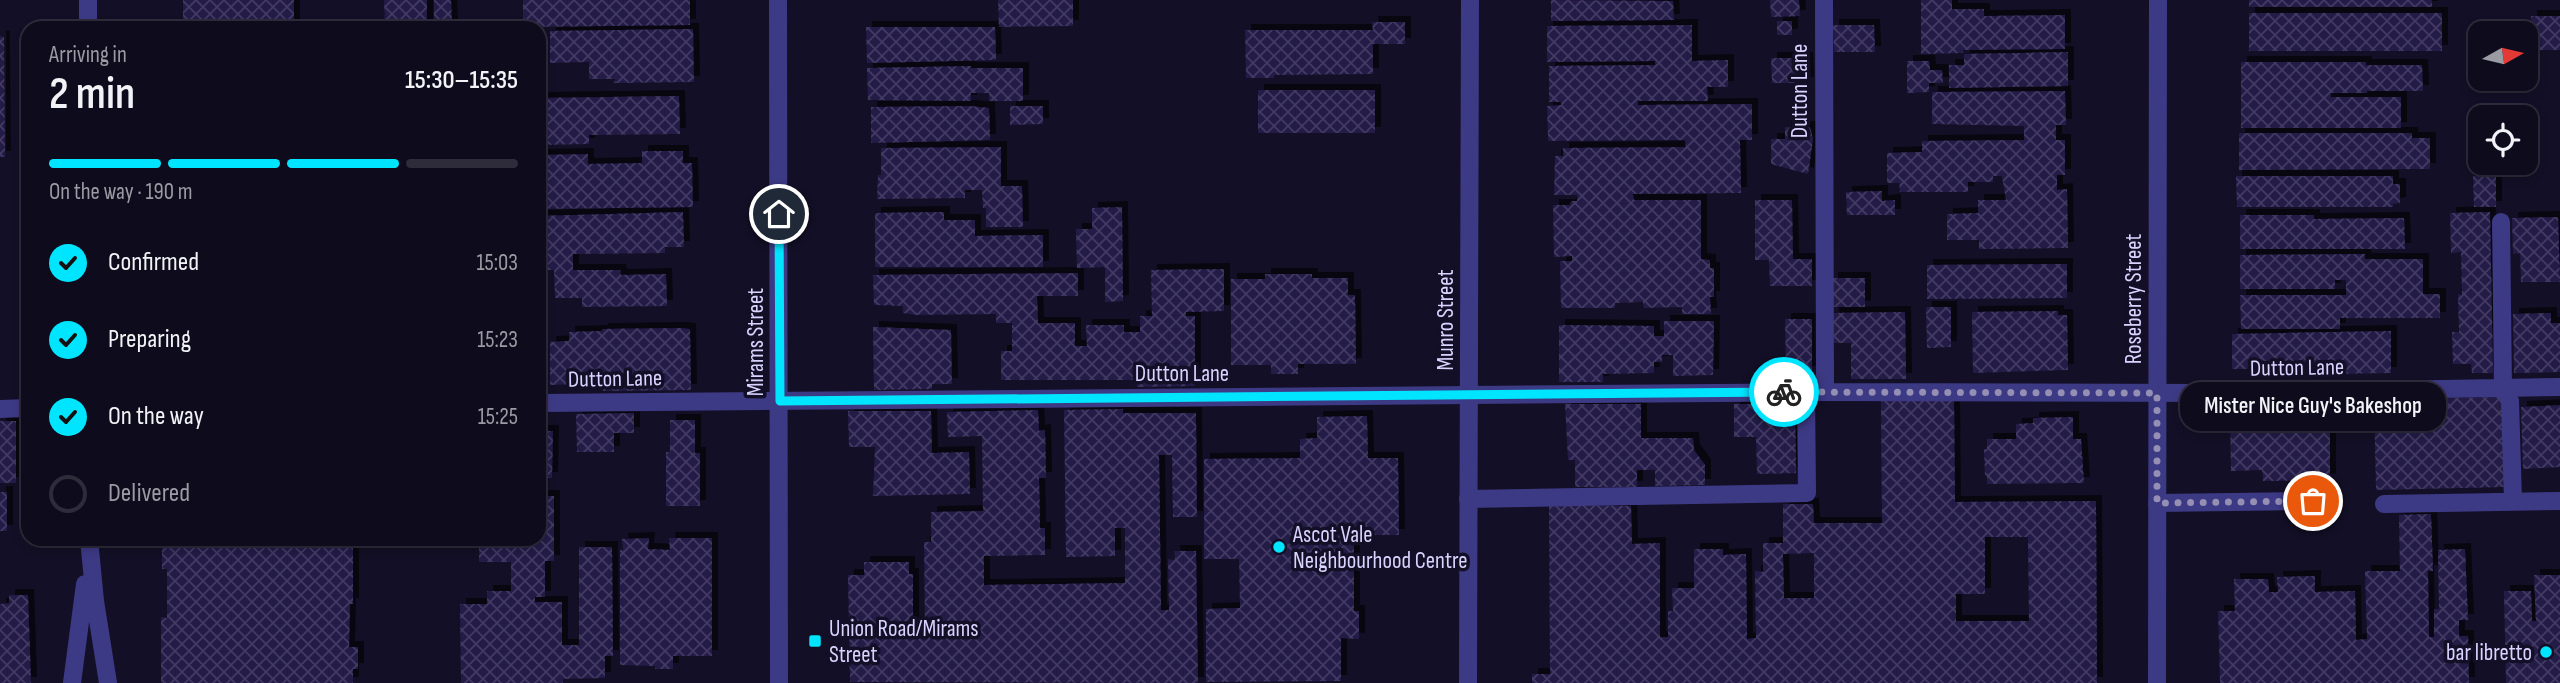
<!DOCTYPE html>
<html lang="en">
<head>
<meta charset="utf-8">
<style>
  body { margin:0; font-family:"Sofia Sans Condensed",sans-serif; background:#1c1929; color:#f1f3f6; height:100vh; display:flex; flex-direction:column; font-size:26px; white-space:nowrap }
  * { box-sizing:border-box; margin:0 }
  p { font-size:23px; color:#9b9ba3 }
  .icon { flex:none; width:38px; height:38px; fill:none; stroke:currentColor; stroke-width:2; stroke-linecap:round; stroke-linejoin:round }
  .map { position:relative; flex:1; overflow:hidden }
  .drawer { position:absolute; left:21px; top:21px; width:525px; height:525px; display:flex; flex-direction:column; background:#0e0b1c; border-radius:21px; box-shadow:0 4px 10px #0003,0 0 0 2px #2e2b3b }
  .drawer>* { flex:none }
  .needle { width:46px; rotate:82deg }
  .fabs { position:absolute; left:2468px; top:21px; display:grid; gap:14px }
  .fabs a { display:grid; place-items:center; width:70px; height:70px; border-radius:14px; background:#0e0b1c; box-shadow:0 4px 10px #0003,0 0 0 2px #2e2b3b; font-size:35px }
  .pin { position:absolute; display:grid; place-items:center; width:60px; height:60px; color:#fff; margin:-30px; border:4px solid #fff; border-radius:50%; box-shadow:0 2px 7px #0007 }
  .courier { position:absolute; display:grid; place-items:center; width:70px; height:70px; margin:-35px; border:5px solid #00e5ff; border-radius:50%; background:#fff; color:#222; box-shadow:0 2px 9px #0007 }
  .bubble { position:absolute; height:49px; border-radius:21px; background:#0e0b1c; box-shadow:0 4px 10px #0003,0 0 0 2px #2e2b3b; font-size:23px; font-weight:600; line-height:49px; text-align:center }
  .headline em { font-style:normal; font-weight:600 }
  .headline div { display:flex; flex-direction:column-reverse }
  .headline { display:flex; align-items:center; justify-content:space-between; height:119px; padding:0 28px }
  h1 { font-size:46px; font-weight:600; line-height:52px }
  .bar { display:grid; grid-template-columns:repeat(4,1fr); gap:10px 7px; align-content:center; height:84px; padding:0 28px }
  .bar i { height:9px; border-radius:5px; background:#2e2b3b }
  .bar .current { background:#00e5ff }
  .bar p { grid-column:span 4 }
  ol { padding:0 28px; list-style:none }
  li { display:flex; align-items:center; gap:21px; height:77px }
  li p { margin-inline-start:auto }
  li .icon { padding:7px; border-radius:50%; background:#00e5ff; color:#111; stroke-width:4 }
  li:last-child { color:#9b9ba3 }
  li i { width:38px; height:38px; border:4px solid #2e2b3b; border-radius:50% }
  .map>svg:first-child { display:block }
  .building { fill:url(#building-cross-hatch); fill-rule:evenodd; filter:url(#shadow) }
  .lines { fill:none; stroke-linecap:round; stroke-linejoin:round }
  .service { stroke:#3d3a85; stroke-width:18 }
  .minor { stroke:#3d3a85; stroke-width:18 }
  .done { stroke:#948fb3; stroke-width:7; stroke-dasharray:0 12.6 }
  .route { stroke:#00e5ff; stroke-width:9 }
  .poi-dot { fill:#00e5ff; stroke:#130f26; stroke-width:2.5 }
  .labels { text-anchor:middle; stroke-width:7; stroke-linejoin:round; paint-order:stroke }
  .street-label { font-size:23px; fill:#d9d4ff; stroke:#130f26 }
  .poi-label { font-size:23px; fill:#d9d4ff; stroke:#130f26; text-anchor:start }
</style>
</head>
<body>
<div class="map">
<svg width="2560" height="683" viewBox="0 0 2560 683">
  <defs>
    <pattern id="building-cross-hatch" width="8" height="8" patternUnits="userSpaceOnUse" patternTransform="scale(1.75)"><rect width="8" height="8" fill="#241b47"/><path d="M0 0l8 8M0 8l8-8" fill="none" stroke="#433b63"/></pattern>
    <filter id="shadow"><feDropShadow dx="6" dy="-6" stdDeviation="0" flood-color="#0009"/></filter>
  </defs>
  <rect width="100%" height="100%" fill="#130f26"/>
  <path class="building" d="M183 0H294V28H183Z
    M384 0H427V26H385Z
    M434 0H451L452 28H434Z
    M523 0H690V25L523 27Z
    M998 0H1073V26L999 27Z
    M1551 0 1673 1 1674 20 1551 21Z
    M1770 0H1799L1800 16 1771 17Z
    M1921 0H1952V9H1984V16L2065 15V49L1963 50V53L1921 54Z
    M2249 0H2432V7H2249Z
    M2249 13H2442V51H2249Z
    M2531 16H2560V50H2530Z
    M1777 21H1792V35H1777Z
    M1372 22H1405V44H1373V74L1274 75V78H1246L1245 30H1373Z
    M1692 25V61L1728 60V87H1707L1708 101H1638V105L1752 104V140H1740L1741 193 1633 194 1634 200H1701V259L1710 260V268H1714V297H1710L1711 314H1682V307L1644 308 1643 302 1615 303V308H1561L1560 261H1572V256L1554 257 1553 205H1570L1571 201H1577V195H1554L1555 156H1563V148L1686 147 1685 140 1548 141 1547 106 1561 105V102H1549V66L1655 65V61L1547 62V26Z
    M1833 25H1874L1875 52H1834Z
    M866 27H995L996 60 867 63Z
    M693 29 694 82 614 83 615 79H589V62L550 63V31Z
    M0 36 4 37 5 157H0Z
    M2068 52V86L1949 88V65H1964V54Z
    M1771 58H1807L1808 83H1772Z
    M1907 61H1929L1930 70H1942L1943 83H1929V92L1907 93Z
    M2241 62H2366V65H2422L2423 91H2367V93H2331V97H2401V128H2241Z
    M971 66V68H1023V101H989V93H971V101L868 100 867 68Z
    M1258 90H1375V133H1258Z
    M2065 91 2066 125H2056V140H2065V175H2057V190L2067 189 2068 248 1979 249V240H1947V214L1978 213V200H2006L2002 176H1993V182H1968V192H1900L1899 183H1887V153L1922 152V141L2024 140V126L1932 124V92Z
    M679 96 680 134 589 135V144L539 145V98Z
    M970 106 989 108 990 140 871 143V107Z
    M1010 106H1043V124L1010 125Z
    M2473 116H2480V150H2468L2467 132H2473Z
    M1785 127H1810L1813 139 1808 174 1771 164V139H1785Z
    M2239 133H2412V138H2430V169L2239 170Z
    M1001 147V186H1022L1023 227H986V208H983L982 190H965V198L877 199 878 175H881V148Z
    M642 151H683V163H692L693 207 539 209V155L588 154V164L642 163Z
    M2496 175V207H2474L2473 176Z
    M2236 176H2393V184H2400V203L2393 204V207H2237Z
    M1882 191V201L1895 200V215H1847L1846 192Z
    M1755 200H1792L1793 259H1812V286H1770L1769 260H1755Z
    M1122 207 1123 301 1105 302V267L1077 268 1076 229H1092V208Z
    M683 212 684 247H665V253L573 254V270H620L621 275 666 274 667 306 582 307V298H555L554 270H539V216Z
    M944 212V220H975V236L1043 235V267H875V213Z
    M2490 212 2493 373H2472L2471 364H2453L2452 332H2459L2458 294 2462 295 2461 252 2451 253 2450 213Z
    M2240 215H2314V219L2404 218 2405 249H2240Z
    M2558 217 2560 282H2521L2520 253 2513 254 2512 218Z
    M2365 254V259H2423V294H2440V318H2340V329H2241L2240 295H2346V280H2335V289H2240V255Z
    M2067 264V298L1927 299V265Z
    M1224 269V311L1186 312V316H1195V386L1137 387 1136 380H1001V351H1012V323H996V314L916 315 903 313V306L874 305 873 275 1078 273V296H1037L1038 323H1075V346H1087L1086 325H1124V332H1140V316H1152L1151 270Z
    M1265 274H1312V278H1348V295H1355L1356 364H1298V374H1271V365H1231V279H1265Z
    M1832 278H1865V307H1833Z
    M1926 307H1951V347L1927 348Z
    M2058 311V315H2067L2068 370 1973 373 1972 312Z
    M1905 312 1906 379H1851V343H1834L1833 313Z
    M2551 313V323H2560V372L2514 373 2513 314Z
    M1785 319H1812V372H1786Z
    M1664 321H1714L1713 375 1673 376V355H1662V362H1654V373L1603 374V382H1559V325L1654 326V336H1664Z
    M873 327 951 330 952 384H932V389L874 390Z
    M681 328 690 329 691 390 603 391V384L550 385V342L569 341V332L602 331V329Z
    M2391 331V373L2327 374 2326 368 2232 369V334Z
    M2503 397 2505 487 2376 490 2374 400Z
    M1881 401H1954L1955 502 2096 501 2097 683H1532V674H1550L1549 505 1631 506 1632 544 1660 543V637H1668V611H1673L1672 588H1694V549H1723V555L1746 554 1747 639 1756 638 1755 571 1763 572V543H1783V504H1813L1814 523H1882ZM1985 537H2028L2029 621H1956V594H1985ZM1814 553V598H1784L1783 554Z
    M1565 404H1641V438H1693L1694 450 1705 465V485L1655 486V470H1637V487H1575V460H1568Z
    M1734 404H1795L1796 473 1757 474 1756 437H1734Z
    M2560 405V467L2523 469 2521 407Z
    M2330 407V480L2263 481 2262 470 2231 471 2230 418H2261V408Z
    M1123 409V413H1196L1197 517H1173L1172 455H1159L1161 610H1169L1168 559 1175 560 1174 551H1196L1198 683 850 682 848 575H864V562H909V574H913V631H925L924 542H931V512L983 511 982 436 948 437 947 412 1038 410 1039 431 1045 430 1046 478H1039L1040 528H1045V555L984 556V585L1125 583V528H1115V556L1066 557 1064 410Z
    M848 411H931L932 453 969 452 970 494 873 496 875 447H849Z
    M634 413V433H614V452H577L576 414Z
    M1367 416 1368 458H1398L1399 535H1354V611H1359V639L1341 638V681L1206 682V609L1240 608 1239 559H1204V459L1300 458V439L1317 438V417Z
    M2073 417V439H2081L2084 483 1987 484V476L1985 475 1984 449H1987V439H2016V424L2033 423V418Z
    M670 420H695V453H700V506H666V452H670Z
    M0 421H16V483H0Z
    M539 431H553L552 478H543L542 496H554V561H545V597H535V602H562V645H579V547H612L613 656H605V678L563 679V683H461L460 604H487V591H511V562H479V539H539Z
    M0 492H7V531H0Z
    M2431 514 2433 571H2428L2429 637H2434V609H2439L2438 550 2465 549 2468 620H2459V636H2468L2469 683H2220L2218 611H2235L2234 579H2268L2269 592H2278L2277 577 2315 576V592L2355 591 2356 640 2367 639 2365 571H2400L2399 515Z
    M649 538 648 549 670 550 669 538H712V656H673V669H655V666L620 665V550H623L622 539Z
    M162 539H218V548H258L259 541 353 539V604H350L349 647H358V669H353V683H161V617L167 618V569H162Z
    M2534 575H2560V683H2506L2504 591H2531L2532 621H2536Z
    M9 595H28L31 683H0V604L9 603Z"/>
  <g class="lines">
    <path class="service" d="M1824 0 1825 392
      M2501 222 2503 389 2510 401 2513 501
      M539 403 1825 392 2214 393 2560 387
      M0 409 28 408
      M1468 499 1807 493 1806 392
      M2157 503 2313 501
      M2384 504 2560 501"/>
    <path class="minor" d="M778 0 779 683
      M88 28V0
      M89 539 95 601 108 683
      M72 683 85 584
      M1468 683 1470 0
      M2157 683 2158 0"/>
  </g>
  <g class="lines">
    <path class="done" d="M1784 392 2157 393V503L2313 501"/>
    <path class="route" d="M779 214 780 401 1784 392"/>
  </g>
  <g class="poi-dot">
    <circle cx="1279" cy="547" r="7"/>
    <rect x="808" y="634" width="14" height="14" rx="3.5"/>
    <circle cx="2546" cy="652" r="7"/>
  </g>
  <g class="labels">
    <g class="street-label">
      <text transform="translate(1799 91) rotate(-90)" y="8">Dutton Lane</text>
      <text transform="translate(2133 299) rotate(-90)" y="8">Roseberry Street</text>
      <text transform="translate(1445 320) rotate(-90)" y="8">Munro Street</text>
      <text transform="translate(755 342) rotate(-90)" y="8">Mirams Street</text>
      <text transform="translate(2297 367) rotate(-1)" y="8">Dutton Lane</text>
      <text x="1182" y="381">Dutton Lane</text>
      <text transform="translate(615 378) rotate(-1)" y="8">Dutton Lane</text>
    </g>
    <g class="poi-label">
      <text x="1293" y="542">Ascot Vale<tspan x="1293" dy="26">Neighbourhood Centre</tspan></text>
      <text x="829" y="636">Union Road/Mirams<tspan x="829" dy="26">Street</tspan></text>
      <text x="2532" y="660" text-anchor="end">bar libretto</text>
    </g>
  </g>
</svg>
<div class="fabs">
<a><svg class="needle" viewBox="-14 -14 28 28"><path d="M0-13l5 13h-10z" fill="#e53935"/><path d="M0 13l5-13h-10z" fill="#9b9ba3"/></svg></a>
<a><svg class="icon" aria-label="locate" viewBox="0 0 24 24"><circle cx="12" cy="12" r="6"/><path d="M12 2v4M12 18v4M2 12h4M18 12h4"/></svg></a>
</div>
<div class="pin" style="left:2313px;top:501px;background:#ea580c"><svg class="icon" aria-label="bag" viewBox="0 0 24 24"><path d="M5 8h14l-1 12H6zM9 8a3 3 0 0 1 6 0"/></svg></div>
<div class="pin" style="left:779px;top:214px;background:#1f2937"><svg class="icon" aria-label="home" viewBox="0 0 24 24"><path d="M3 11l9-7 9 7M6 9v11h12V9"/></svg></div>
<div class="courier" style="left:1784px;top:392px"><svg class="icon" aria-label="bike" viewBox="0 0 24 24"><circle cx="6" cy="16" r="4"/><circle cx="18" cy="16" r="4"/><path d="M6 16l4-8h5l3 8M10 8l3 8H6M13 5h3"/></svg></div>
<div class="bubble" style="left:2180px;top:382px;width:266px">Mister Nice Guy's Bakeshop</div>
<section class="drawer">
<div class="headline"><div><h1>2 min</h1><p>Arriving in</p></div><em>15:30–15:35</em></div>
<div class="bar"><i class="current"></i><i class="current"></i><i class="current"></i><i></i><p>On the way · 190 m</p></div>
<ol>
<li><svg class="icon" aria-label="check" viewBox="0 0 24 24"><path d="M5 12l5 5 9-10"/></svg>Confirmed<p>15:03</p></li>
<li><svg class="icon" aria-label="check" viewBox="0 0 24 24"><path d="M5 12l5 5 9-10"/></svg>Preparing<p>15:23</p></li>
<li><svg class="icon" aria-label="check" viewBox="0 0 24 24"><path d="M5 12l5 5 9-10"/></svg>On the way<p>15:25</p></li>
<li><i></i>Delivered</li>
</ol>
</section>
</div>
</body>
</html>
